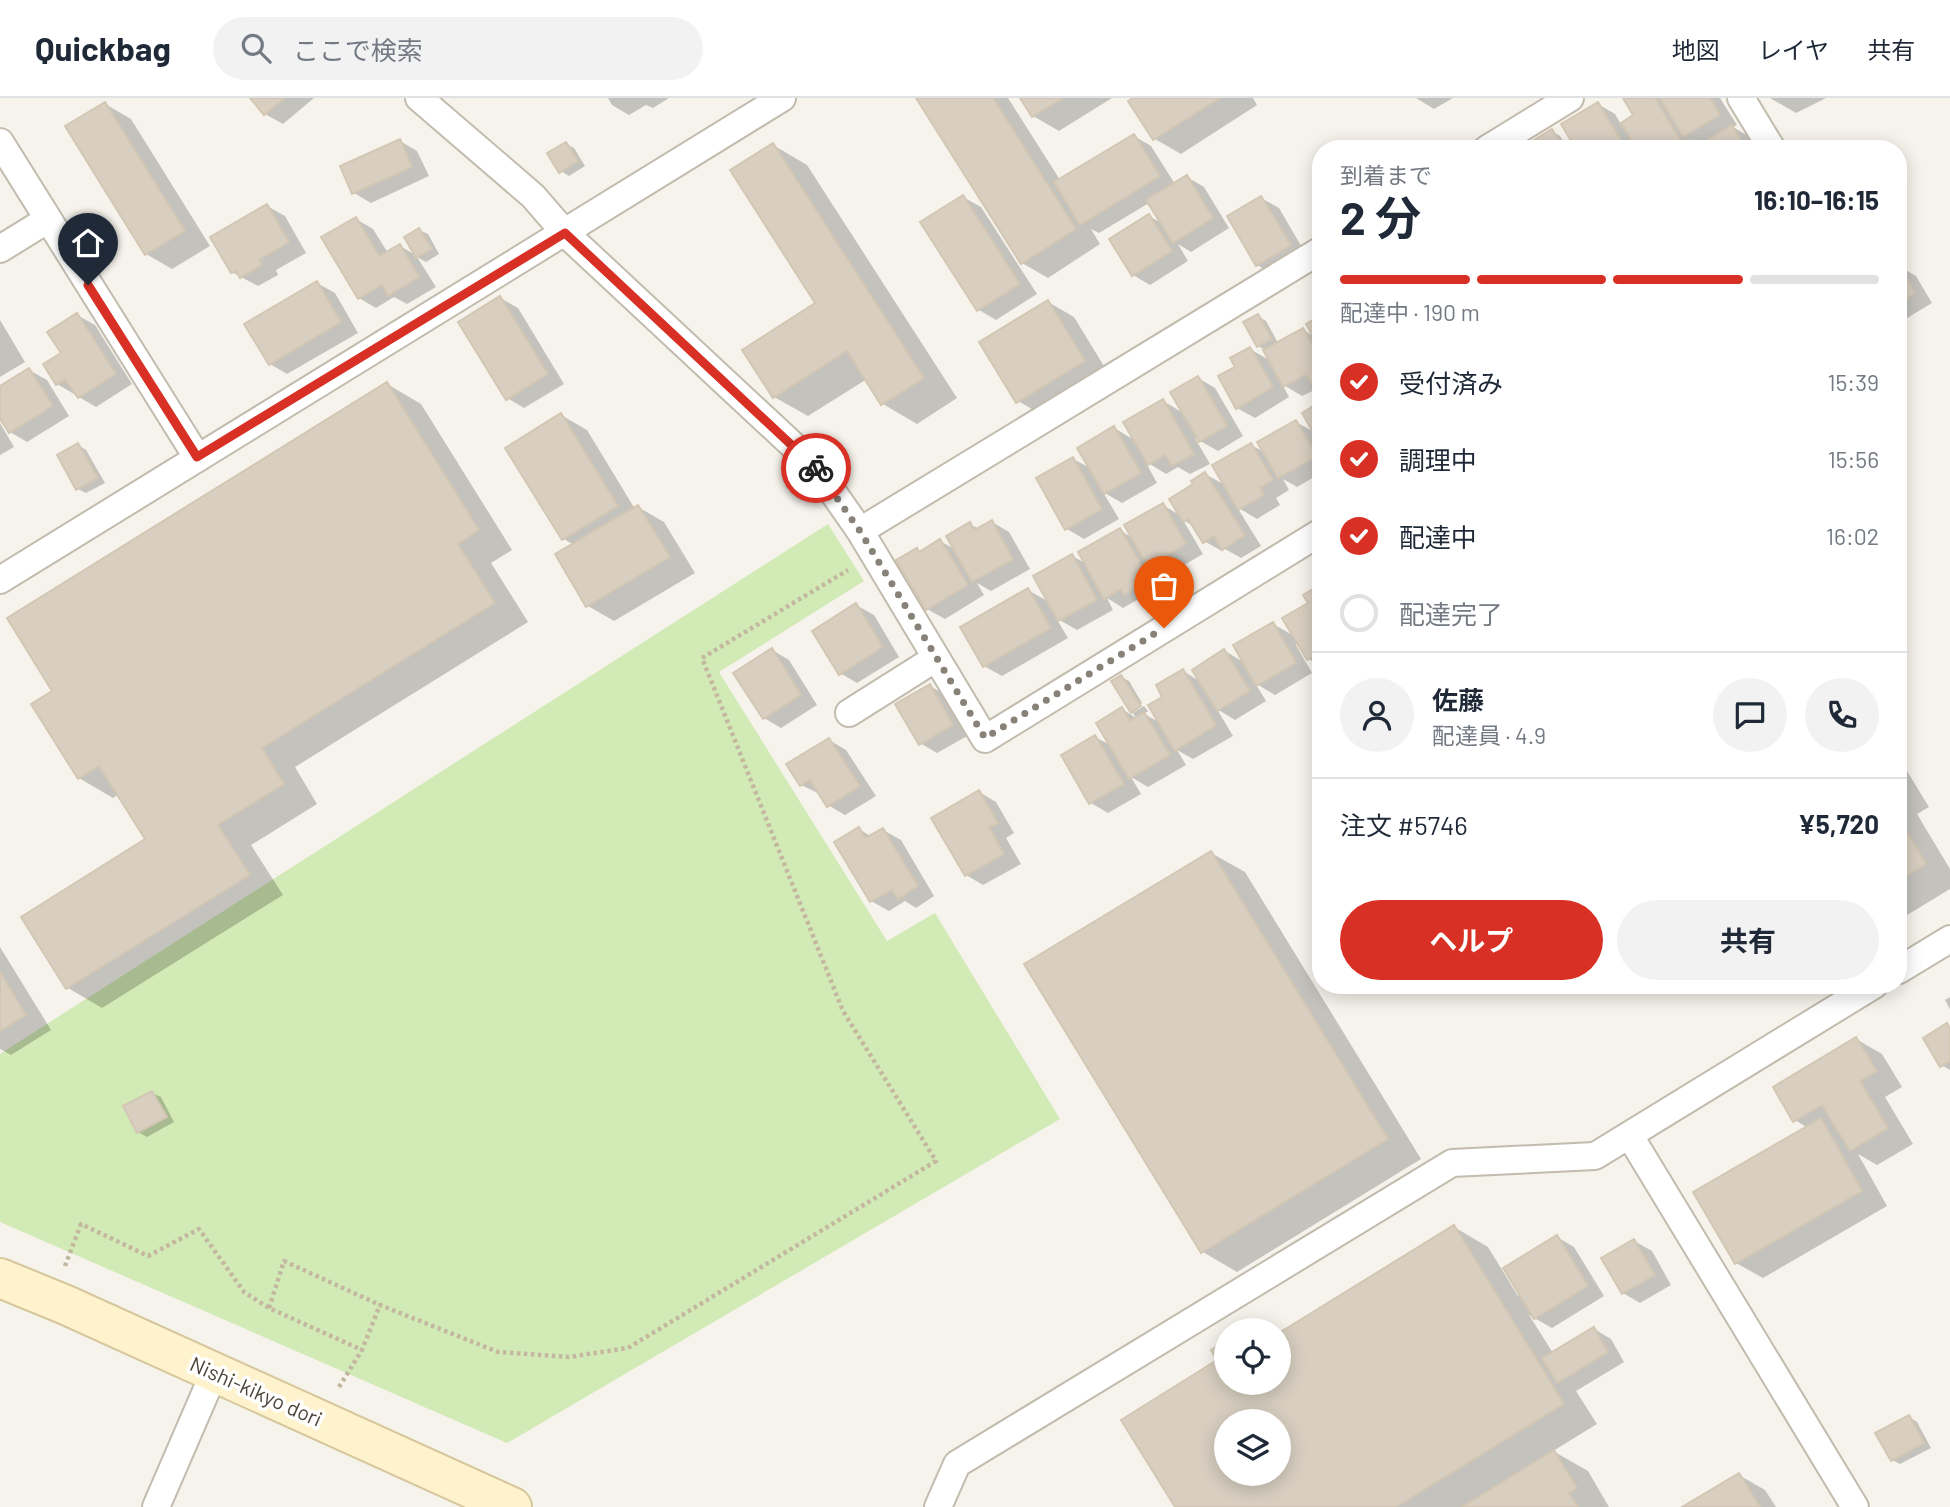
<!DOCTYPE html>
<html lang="ja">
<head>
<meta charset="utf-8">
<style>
  body { margin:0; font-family:Barlow,"Noto Sans JP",sans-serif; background:#f2f2f3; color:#1f2937; height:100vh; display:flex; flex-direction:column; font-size:26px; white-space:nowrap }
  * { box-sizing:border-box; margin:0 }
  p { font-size:23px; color:#747a83 }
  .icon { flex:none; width:38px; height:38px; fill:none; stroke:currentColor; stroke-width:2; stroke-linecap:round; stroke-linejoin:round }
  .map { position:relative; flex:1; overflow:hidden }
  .side { position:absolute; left:1312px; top:42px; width:595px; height:854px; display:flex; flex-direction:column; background:#fff; border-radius:28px; box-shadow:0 4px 18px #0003 }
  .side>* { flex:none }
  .fabs { position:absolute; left:1214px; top:1220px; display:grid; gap:14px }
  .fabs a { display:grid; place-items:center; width:77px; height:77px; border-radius:50%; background:#fff; box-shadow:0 4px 18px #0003; font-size:35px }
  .pin { position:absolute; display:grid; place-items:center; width:60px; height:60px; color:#fff; margin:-72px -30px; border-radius:50% 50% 50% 0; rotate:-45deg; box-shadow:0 0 7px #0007 }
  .pin .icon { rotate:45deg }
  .courier { position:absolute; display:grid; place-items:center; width:70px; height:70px; margin:-35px; border:5px solid #d93025; border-radius:50%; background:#fff; color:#222; box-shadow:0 2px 9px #0007 }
  .head em { font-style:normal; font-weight:700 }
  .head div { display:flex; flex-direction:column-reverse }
  .head { display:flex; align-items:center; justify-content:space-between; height:119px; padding:0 28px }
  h1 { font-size:46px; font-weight:700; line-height:52px }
  .bar { display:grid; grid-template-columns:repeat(4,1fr); gap:10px 7px; align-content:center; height:84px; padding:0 28px }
  .bar i { height:9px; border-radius:5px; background:#e0e1e3 }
  .bar .on { background:#d93025 }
  .bar p { grid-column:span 4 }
  .line { display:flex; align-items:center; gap:18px; padding:0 28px; border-top:2px solid #e0e1e3 }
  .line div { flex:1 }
  .round { display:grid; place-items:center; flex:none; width:74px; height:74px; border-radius:37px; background:#f2f2f3 }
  ol { padding:0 28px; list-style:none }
  li { display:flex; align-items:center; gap:21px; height:77px }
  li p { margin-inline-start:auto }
  li .icon { padding:7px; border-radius:50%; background:#d93025; color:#fff; stroke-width:4 }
  li:last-child { color:#747a83 }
  li i { width:38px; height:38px; border:4px solid #e0e1e3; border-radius:50% }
  .primary-button { display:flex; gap:14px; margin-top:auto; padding:14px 28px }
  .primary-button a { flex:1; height:80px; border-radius:42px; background:#d93025; color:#fff; font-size:28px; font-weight:700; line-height:80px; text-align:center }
  .primary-button a+a { background:#f2f2f3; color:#1f2937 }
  header { display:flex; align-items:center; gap:42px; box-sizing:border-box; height:98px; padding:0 35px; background:#fff; border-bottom:2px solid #e0e1e3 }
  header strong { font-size:33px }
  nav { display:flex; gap:38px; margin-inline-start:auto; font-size:24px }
  .search { width:490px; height:63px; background:#f2f2f3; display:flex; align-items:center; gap:18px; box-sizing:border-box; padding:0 24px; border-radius:38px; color:#747a83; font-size:26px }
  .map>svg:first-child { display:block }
  .green { fill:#d2eab5 }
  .shadow { fill:#0003; fill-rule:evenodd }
  .building { fill:#d8cfc1; stroke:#d3c7b4; stroke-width:2; fill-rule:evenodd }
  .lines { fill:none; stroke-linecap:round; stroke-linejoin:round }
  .street-casing { stroke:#c2bbae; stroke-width:30 }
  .secondary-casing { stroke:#d6c79b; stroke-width:42 }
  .path { stroke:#c4b79f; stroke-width:4.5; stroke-dasharray:3.5 3.5; stroke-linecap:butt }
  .street { stroke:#fff; stroke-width:26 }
  .secondary { stroke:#fff3cd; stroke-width:38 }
  .done { stroke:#878178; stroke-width:7; stroke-dasharray:0 12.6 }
  .route { stroke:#d93025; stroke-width:9 }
  .labels { text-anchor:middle; stroke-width:7; stroke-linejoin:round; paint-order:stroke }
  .street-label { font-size:21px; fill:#4b4439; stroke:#fff }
</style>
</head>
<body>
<header>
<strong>Quickbag</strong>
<div class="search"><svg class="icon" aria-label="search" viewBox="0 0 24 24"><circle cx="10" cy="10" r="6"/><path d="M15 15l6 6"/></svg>ここで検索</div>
<nav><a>地図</a><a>レイヤ</a><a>共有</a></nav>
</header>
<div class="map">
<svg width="1950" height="1409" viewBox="0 0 1950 1409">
  <rect width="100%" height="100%" fill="#f6f3ec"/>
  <path class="green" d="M828 426 864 483 719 574 887 843 935 815 1060 1021 507 1345 0 1124V956Z"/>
  <path class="shadow" d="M253 0H314L283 26 265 16Z
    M608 0H669L653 10 646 7 629 17 612 7Z
    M918 0H1008L1060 82 1134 38 1151 48 1175 86 1187 79 1204 89 1229 130 1191 154 1178 146 1188 163 1150 187 1133 177 1149 118 1163 126 1149 105 1099 135 1091 131 1100 146 1048 180 1022 165Z
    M1022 0H1112L1059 33 1033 18Z
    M1137 0H1253L1257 7 1181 56 1155 41 1131 4Z
    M1416 0H1453L1434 11Z
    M1625 0H1720L1737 27 1733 29 1758 44 1762 51H1708L1705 46 1701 48 1690 41 1696 51H1578L1598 6 1615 16 1621 26 1636 18Z
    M1770 0H1826L1796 15Z
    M105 6 131 21 210 148 172 171 146 156Z
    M1552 33 1560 38 1568 51H1523Z
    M400 43 417 53 429 78 371 105 354 95Z
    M566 46 574 50 585 68 569 78 561 73Z
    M773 47 807 67 957 300 917 326 883 306 867 281 808 318 774 299 817 205Z
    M963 99 981 109 1037 196 996 222 979 212Z
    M1261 100 1279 110 1307 158 1275 177 1257 167Z
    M267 108 285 118 306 155 276 172 278 177 258 188 232 174Z
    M356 121 373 131 388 155 400 148 417 158 419 132 428 136 439 156 426 164 417 159 436 189 407 206 394 199 376 210 359 200Z
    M1899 168 1916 178 1932 205 1899 225Z
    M317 185 335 195 358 235 287 276 270 266Z
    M500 200 518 210 564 286 524 310 507 300Z
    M1048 204 1074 219 1110 278 1044 318 1018 303Z
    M77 217 95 227 132 286 96 309 79 299 76 295 74 296 57 286 63 256Z
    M1258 218 1266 223 1278 245 1303 232 1316 239 1309 226 1321 219V289L1302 298 1282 286 1289 299 1255 320 1237 310 1238 270 1250 251 1271 263 1265 252 1258 248Z
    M0 222 25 264 0 279Z
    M29 272 47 282 69 318 27 344 10 334 0 318V290Z
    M1198 280 1215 290 1243 338 1218 353 1195 340 1210 366 1190 376 1178 369 1166 376 1145 363 1157 385 1122 405 1103 394 1119 421 1084 441 1067 431 1073 361 1092 371 1114 330 1136 343 1163 303 1185 316Z
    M387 286 421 306 512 452 491 465 528 524 295 669 317 706 251 747 283 797 102 910 68 890 23 819 147 742 119 696 113 700 79 680 55 594Z
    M1321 305V375L1297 389 1283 381 1289 392 1276 400 1280 407 1257 421 1237 409 1261 448 1241 460 1225 451 1222 453 1204 443 1195 429 1183 422 1203 456 1167 477 1152 469 1166 492 1143 505 1137 502 1123 510 1107 500 1113 512 1077 532 1056 520 1068 540 1002 578 984 568 1028 492 1049 504 1072 458 1087 466 1120 432 1134 441 1163 407 1181 418 1195 387 1205 376 1227 388 1251 347 1266 355 1296 324 1316 335 1304 315Z
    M561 317 587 332 635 411 638 409 664 424 695 475 614 523 588 508 574 447 564 441Z
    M0 325 14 349 0 357Z
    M78 347 86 352 105 385 86 395 78 391Z
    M992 424 1009 434 1030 471 991 493 977 485 984 497 945 521 927 511 917 452 921 454 940 443 956 452 970 426 979 431Z
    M1321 488V568L1308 561 1299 545 1296 547 1312 575 1275 597 1255 585 1266 603 1235 622 1217 611 1233 638 1193 661 1177 652 1186 667 1148 689 1131 679 1141 696 1108 715 1091 705 1063 657 1095 639 1112 648 1122 611 1136 620 1113 584 1121 579 1129 583 1142 605 1133 611V615L1144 608 1148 613 1144 616 1161 625 1165 599 1183 573 1201 584 1225 553 1245 565 1273 526 1296 539 1311 506 1306 497Z
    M856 507 874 517 899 559 857 585 840 575Z
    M772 552 789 562 817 607 781 630 764 620Z
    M930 588 947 598 969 637 937 655 920 645Z
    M829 642 846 652 876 698 845 717 828 707 820 696 801 687Z
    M1899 660 1929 709 1917 716 1950 771V791L1899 822Z
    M979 694 996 704 1014 735 1006 740 1021 766 983 787 966 777Z
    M859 731 872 739 883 732 901 742 934 798 916 810 905 803 889 813 871 803Z
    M1211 755 1245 774 1421 1061 1237 1174 1203 1154Z
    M0 849 51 932 11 957 0 951Z
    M1950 899V911L1945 902Z
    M1947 928 1950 929V972L1941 967Z
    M1856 941 1882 956 1902 989 1885 999 1913 1046 1877 1067 1858 1056 1887 1108 1763 1180 1736 1165 1808 1030 1795 1022Z
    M152 995 161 999 174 1024 147 1039 138 1034Z
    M1454 1129 1488 1149 1518 1198 1557 1139 1574 1149 1604 1198 1552 1230 1529 1217 1553 1255 1594 1231 1611 1241 1624 1264 1576 1293 1597 1326 1553 1353 1588 1373 1609 1409H1177L1227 1284H1279ZM1227 1323H1279V1376H1227Z
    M1634 1143 1652 1153 1671 1187 1640 1205 1623 1195Z
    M1258 1225 1269 1232H1247Z
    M1909 1319 1917 1324 1931 1350 1900 1366 1892 1362Z
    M1739 1377 1765 1392 1776 1409H1685Z"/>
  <path class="building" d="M250 0H285L264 17Z
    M916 0H993L1076 131 1021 166Z
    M1020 0H1063L1032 19Z
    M1133 0H1220L1153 42 1128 3Z
    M1623 0H1655L1683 47 1676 51H1637L1621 25 1633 17Z
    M1660 0H1710L1720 17 1683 39Z
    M105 4 185 133 145 157 65 28Z
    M1598 4 1626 51H1576L1561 26Z
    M1732 27 1746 51H1706L1702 45Z
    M1552 31 1564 51H1520Z
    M1134 36 1160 78 1080 127 1054 84Z
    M400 41 412 69 352 96 340 68Z
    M566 44 578 63 559 75 547 55Z
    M773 45 924 280 881 307 847 253 773 300 742 252 815 205 730 72Z
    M1187 77 1213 120 1173 145 1146 102Z
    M963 97 1020 186 977 213 920 124Z
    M1261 98 1291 147 1256 168 1227 118Z
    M267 106 289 144 259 162 262 167 240 180 236 173 231 175 210 139Z
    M1149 116 1172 153 1132 178 1109 141Z
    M356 119 379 158 400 146 419 179 388 198 382 187 358 201 321 139Z
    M419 130 432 151 416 160 404 139Z
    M1899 167 1915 195 1899 205Z
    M317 183 341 224 269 267 244 226Z
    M500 198 548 276 506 302 458 224Z
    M1048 202 1085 263 1016 305 979 244Z
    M77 215 116 276 78 300 65 281 56 287 43 266 61 255 47 234Z
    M1258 216 1272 241 1257 249 1243 224Z
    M1321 217V251L1306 226Z
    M1303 230 1321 262V280L1311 285 1306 276 1283 289 1263 252Z
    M1250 249 1273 289 1236 311 1218 278 1235 269 1230 260Z
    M29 270 53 308 9 335 0 321V288Z
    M1198 278 1227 328 1199 344 1170 294Z
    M387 284 479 432 458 446 495 505 262 650 284 686 218 727 250 777 66 891 21 819 145 741 99 668 78 681 31 606 52 593 7 520Z
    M1163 301 1194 356 1172 368 1165 357 1148 367 1123 324Z
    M1321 303V348L1302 315Z
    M561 315 618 408 562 442 505 350Z
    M1296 322 1317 358 1278 380 1257 344Z
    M1114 328 1141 375 1104 396 1077 350Z
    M78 345 98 380 76 392 57 357Z
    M1251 345 1273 382 1260 390 1264 397 1238 412 1212 367Z
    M1073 359 1102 411 1065 432 1036 380Z
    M1205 374 1245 437 1222 452 1214 438 1203 445 1188 421 1183 424 1169 401 1193 386 1191 383Z
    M1163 405 1186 446 1148 469 1124 427Z
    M638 407 670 459 586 509 555 456Z
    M992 422 1013 461 972 484 946 438 970 424 974 432Z
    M1120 430 1150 482 1124 497 1121 491 1104 501 1078 454Z
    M940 441 968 487 926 512 896 462 917 450 919 454Z
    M1072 456 1097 502 1058 523 1033 478Z
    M1321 486V554L1307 562 1282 520 1308 505 1303 497Z
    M1028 490 1051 530 983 569 960 529Z
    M856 505 883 549 839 577 812 533Z
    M1273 524 1296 565 1256 588 1233 547Z
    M772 550 801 597 763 621 733 575Z
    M1224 551 1250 593 1217 613 1192 572Z
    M1183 571 1216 627 1175 653 1148 607 1162 599 1156 587Z
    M1121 577 1141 608 1131 615 1111 583Z
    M930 586 953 627 919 647 895 606Z
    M1122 609 1130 623 1144 614 1170 657 1129 681 1096 625Z
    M1095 637 1124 686 1089 706 1061 657Z
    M829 640 860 688 827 709 810 682 800 688 786 666Z
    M979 692 998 725 989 729 1004 756 965 778 931 720Z
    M1899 721 1926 766 1899 782Z
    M859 729 865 740 883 730 918 788 898 801 892 792 870 804 834 744Z
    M1211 753 1388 1041 1201 1155 1024 866Z
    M0 874 26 917 0 933Z
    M1947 925 1950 931V963L1940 969 1923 940Z
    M1856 939 1877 973 1860 983 1888 1030 1850 1053 1822 1007 1793 1024 1773 989Z
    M152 993 167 1019 137 1035 123 1008Z
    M1821 1020 1862 1093 1735 1166 1693 1094Z
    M1454 1127 1564 1306 1396 1409H1175L1121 1322 1217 1262 1211 1252 1227 1242V1284H1279V1235ZM1227 1323H1279V1376H1227Z
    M1557 1137 1588 1188 1534 1221 1503 1170Z
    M1634 1141 1655 1177 1622 1196 1601 1160Z
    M1594 1229 1608 1254 1557 1285 1542 1260Z
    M1909 1317 1924 1345 1891 1363 1875 1335Z
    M1554 1352 1577 1390 1569 1395 1578 1409H1462Z
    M1739 1375 1760 1409H1682Z"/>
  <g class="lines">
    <defs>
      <path id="street" d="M419 0 533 98 565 135 814 367 860 433 985 641 1321 434
        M1741 0 1772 51
        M0 44 197 359
        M1487 51 1570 0
        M0 151 47 122
        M860 433 1321 152
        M0 482 782 0
        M849 615 936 560
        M1899 872 1950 841
        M1630 1038 1855 1409
        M156 1409 214 1275
        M938 1409 957 1366 1452 1065 1595 1058 1874 887"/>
      <path id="secondary" d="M0 1180 66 1207 512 1409"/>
    </defs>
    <use href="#street" class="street-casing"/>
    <use href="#secondary" class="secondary-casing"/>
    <path class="path" d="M65 1168 81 1126 148 1158 199 1131 244 1194 269 1210 362 1252
      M269 1210 284 1163 380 1207
      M339 1289 362 1252 380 1207 498 1254 569 1259 628 1250 936 1063 843 913 702 560 848 472"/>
    <use href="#street" class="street"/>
    <use href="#secondary" class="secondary"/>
  </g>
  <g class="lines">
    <path class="done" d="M816 370 860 433 985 640 1164 530"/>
    <path class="route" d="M88 187 197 359 565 135 816 370"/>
  </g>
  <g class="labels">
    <g class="street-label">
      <text transform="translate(256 1294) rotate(24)" y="7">Nishi-kikyo dori</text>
    </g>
  </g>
</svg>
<div class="fabs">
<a><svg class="icon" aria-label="locate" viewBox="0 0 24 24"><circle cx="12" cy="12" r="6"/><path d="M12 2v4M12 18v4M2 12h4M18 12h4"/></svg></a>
<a><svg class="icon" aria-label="layers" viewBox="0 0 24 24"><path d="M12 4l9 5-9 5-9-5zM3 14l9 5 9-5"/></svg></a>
</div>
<div class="pin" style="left:1164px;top:530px;background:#ea580c"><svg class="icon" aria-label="bag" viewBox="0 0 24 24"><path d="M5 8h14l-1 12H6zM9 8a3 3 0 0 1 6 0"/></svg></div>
<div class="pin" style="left:88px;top:187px;background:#1f2937"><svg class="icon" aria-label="home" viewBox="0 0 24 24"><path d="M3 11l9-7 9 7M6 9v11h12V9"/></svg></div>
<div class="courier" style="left:816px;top:370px"><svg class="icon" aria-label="bike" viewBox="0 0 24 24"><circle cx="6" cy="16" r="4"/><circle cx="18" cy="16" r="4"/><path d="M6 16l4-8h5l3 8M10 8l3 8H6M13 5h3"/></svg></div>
<section class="side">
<div class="head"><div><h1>2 分</h1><p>到着まで</p></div><em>16:10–16:15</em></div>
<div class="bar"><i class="on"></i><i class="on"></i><i class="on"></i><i></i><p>配達中 · 190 m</p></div>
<ol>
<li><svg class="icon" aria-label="check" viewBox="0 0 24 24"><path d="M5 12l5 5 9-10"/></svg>受付済み<p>15:39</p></li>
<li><svg class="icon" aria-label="check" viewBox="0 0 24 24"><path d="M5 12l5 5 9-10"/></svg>調理中<p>15:56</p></li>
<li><svg class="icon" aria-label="check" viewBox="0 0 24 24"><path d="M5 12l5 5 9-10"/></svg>配達中<p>16:02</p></li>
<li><i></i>配達完了</li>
</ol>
<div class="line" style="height:126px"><a class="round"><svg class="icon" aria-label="person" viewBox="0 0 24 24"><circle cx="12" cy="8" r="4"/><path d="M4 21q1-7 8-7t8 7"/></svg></a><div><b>佐藤</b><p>配達員 · 4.9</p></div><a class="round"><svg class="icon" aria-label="chat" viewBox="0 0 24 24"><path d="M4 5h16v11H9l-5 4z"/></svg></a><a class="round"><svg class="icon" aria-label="phone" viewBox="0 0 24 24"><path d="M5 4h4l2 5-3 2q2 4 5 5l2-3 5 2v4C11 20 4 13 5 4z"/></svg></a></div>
<div class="line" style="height:91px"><div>注文 #5746</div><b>¥5,720</b></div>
<div class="primary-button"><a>ヘルプ</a><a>共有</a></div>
</section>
</div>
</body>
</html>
